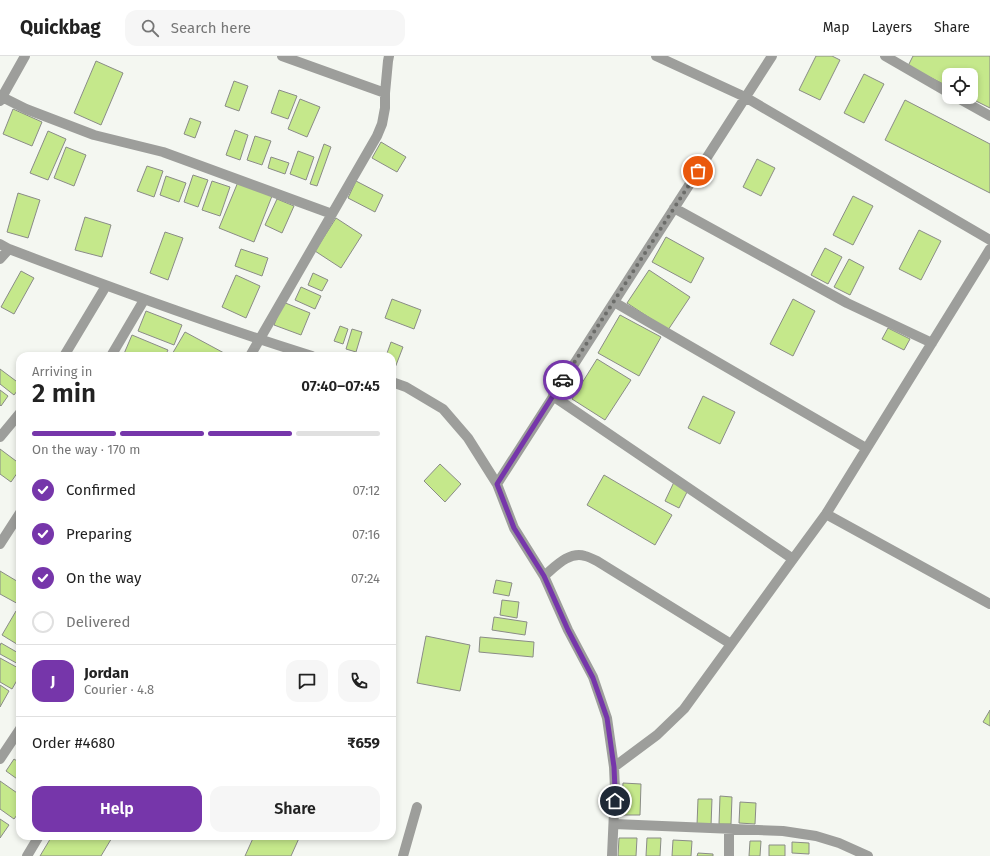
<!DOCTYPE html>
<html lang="en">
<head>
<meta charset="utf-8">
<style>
  body { margin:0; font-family:"Fira Sans",sans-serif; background:#f6f6f6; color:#222; height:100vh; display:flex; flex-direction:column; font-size:15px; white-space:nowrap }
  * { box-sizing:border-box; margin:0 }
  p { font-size:13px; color:#767676 }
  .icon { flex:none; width:22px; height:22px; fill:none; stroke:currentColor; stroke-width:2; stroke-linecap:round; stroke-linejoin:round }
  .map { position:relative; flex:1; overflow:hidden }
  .drawer { position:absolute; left:16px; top:296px; width:380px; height:488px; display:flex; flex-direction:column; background:#fff; border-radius:12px; box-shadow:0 2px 6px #0003 }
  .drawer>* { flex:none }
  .fabs { position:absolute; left:942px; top:12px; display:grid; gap:8px }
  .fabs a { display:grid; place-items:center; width:36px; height:36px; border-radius:8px; background:#fff; box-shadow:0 2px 6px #0003; font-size:20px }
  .pin { position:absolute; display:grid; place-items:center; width:34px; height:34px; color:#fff; margin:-17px; border:2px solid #fff; border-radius:50%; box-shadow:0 1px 4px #0007 }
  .courier { position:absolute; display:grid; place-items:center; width:40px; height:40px; margin:-20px; border:3px solid #7636aa; border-radius:50%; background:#fff; color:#222; box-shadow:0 1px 5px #0007 }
  .overview em { font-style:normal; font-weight:600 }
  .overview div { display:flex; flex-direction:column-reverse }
  .overview { display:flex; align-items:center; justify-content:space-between; height:68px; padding:0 16px }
  h1 { font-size:26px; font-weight:600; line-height:30px }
  .bar { display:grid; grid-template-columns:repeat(4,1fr); gap:6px 4px; align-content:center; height:48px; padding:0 16px }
  .bar i { height:5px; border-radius:3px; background:#e0e0e0 }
  .bar .selected { background:#7636aa }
  .bar p { grid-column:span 4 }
  .line { display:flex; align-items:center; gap:10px; padding:0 16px; border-top:1px solid #e0e0e0 }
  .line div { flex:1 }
  .round { display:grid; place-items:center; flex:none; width:42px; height:42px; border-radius:12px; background:#f6f6f6 }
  ol { padding:0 16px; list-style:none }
  li { display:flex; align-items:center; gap:12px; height:44px }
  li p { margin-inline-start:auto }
  li .icon { padding:4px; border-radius:50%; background:#7636aa; color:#fff; stroke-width:4 }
  li:last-child { color:#767676 }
  li i { width:22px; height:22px; border:2px solid #e0e0e0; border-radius:50% }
  .cta { display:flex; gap:8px; margin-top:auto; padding:8px 16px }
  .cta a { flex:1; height:46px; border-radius:12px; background:#7636aa; color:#fff; font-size:16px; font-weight:600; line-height:46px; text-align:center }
  .cta a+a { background:#f6f6f6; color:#222 }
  header { display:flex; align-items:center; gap:24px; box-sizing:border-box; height:56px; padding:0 20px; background:#fff; border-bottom:1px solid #e0e0e0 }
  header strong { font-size:19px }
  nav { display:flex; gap:22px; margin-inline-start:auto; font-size:14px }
  .search { width:280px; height:36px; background:#f6f6f6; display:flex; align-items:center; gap:10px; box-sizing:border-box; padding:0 14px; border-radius:12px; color:#767676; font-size:15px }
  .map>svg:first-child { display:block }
  .building { fill:#c5e88b; stroke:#8a8c87 }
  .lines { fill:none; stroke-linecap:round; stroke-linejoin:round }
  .minor { stroke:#9d9e9b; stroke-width:10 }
  .done { stroke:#6c6d6a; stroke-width:4; stroke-dasharray:0 7.2 }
  .route { stroke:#7636aa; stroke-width:5 }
</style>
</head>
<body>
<header>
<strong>Quickbag</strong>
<div class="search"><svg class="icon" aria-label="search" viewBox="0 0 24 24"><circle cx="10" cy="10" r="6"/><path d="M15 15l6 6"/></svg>Search here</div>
<nav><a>Map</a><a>Layers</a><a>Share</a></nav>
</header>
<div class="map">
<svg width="990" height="800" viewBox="0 0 990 800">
  <rect width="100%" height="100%" fill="#f4f7f1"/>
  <path class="building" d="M816 0H832L840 4 820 44 799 34Z
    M913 0H990V52L968 41H971V19H949V31L908 10Z
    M96 5 123 17 101 69 74 57Z
    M864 18 884 28 864 67 844 57Z
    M234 25 248 30 239 55 225 50Z
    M279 34 297 40 288 63 271 57Z
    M300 43 320 51 307 81 288 73Z
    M905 44 990 88V137L885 84Z
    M13 53 42 66 32 90 3 78Z
    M190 62 201 66 195 82 184 78Z
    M235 74 248 79 240 104 226 99Z
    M48 75 66 83 48 124 30 117Z
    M255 80 271 85 262 109 247 104Z
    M381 86 406 101 397 116 372 102Z
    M324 88 331 91 317 130 310 128Z
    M66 91 86 99 74 130 54 122Z
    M298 95 314 101 306 124 290 118Z
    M271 101 289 107 285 118 268 112Z
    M757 103 775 112 761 140 743 131Z
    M147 110 163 115 154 141 137 135Z
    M193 119 208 124 198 151 184 146Z
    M166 120 186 127 179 146 160 139Z
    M212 125 230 131 220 160 202 154Z
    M356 125 383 139 375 156 348 142Z
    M238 126 272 140 254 186 219 172Z
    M18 137 40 144 28 182 7 176Z
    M853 140 873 150 853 189 833 179Z
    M277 143 294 150 282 177 265 169Z
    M85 161 111 169 102 201 75 194Z
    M336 162 362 179 341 212 315 195Z
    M919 174 941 185 921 224 899 213Z
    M165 176 183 182 168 224 150 217Z
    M666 181 704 202 691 227 652 206Z
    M825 192 842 201 828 228 811 219Z
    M241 193 268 202 262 220 235 210Z
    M849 203 864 211 850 239 834 231Z
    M649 214 690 241 668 274 627 247Z
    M21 215 34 222 14 258 1 251Z
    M313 217 328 224 322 235 308 229Z
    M236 219 260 230 246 262 222 251Z
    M301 231 321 240 315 253 295 244Z
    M392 243 421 254 414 273 385 262Z
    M793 243 815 255 793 300 770 288Z
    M283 246 310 257 301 279 274 269Z
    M146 255 182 269 174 289 138 275Z
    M620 259 661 281 639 320 598 297Z
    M340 270 348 273 343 288 334 285Z
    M888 272 910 283 904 294 882 283Z
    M352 273 362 276 356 296 346 293Z
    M185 276 224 297 223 300H171Z
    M132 279 168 294 165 300H123Z
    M391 286 403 291 393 317 392 316V300H386Z
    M597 303 631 324 605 364 572 343Z
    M0 313 20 328V331L14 339 0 328Z
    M0 334 8 340 1 350 0 349Z
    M703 340 735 356 720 388 688 372Z
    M0 393 20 408V413L11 426 0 418Z
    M440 408 461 428 445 446 424 425Z
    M604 419 672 459 655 489 587 449Z
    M674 426 688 434 679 452 665 445Z
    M0 515 20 527V549L0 538Z
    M496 524 512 527 509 540 493 537Z
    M502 544 519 546 517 562 500 559Z
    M16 555 20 558V590L2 579Z
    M494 561 527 566 525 579 492 574Z
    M426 580 470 589 460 635 417 627Z
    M480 581 534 586 533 601 479 596Z
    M1 587 20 598V609L0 598V590Z
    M0 602 20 613V619L12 633 0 626Z
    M0 629 9 635 0 651Z
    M990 654V670L983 666Z
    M14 703 20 707V725L6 715Z
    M0 725 20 739V755L14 763 0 753Z
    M623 727 641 728 640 759H621Z
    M720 740 732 741 731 768H719Z
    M698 743H712L711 770 697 769Z
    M740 746 756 747 755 768 739 767Z
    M0 763 9 769 0 782Z
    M52 780H113L101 800H40Z
    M254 780H300L291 800H245Z
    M619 782H637L636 800H618Z
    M647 782H661L660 800H646Z
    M673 784 692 785 691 800H672Z
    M750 785H761L760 800H749Z
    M792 786 809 787V798L792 797Z
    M769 789H785V800H769Z
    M698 797 713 798V800H697Z"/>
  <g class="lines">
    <path class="minor" d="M282 0 385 37
      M656 0 745 41 990 184
      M885 0 949 37
      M2 41 25 0
      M956 41 990 60
      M0 45 2 41 26 53 94 79 163 96 332 158
      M674 152 847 247 932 287
      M0 188 9 193C109 231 209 268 312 300
      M0 203 9 193
      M614 246 866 392
      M64 300 106 230
      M111 300 144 244
      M250 300 377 80 382 68 385 52V37L388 5 389 0
      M392 326 406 331 443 353 468 382 497 428 514 472 544 520 568 574 593 621 607 662 614 711 615 733 612 800
      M553 340 793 503
      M0 381 20 357
      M497 428 772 0
      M826 458 990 548
      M0 488 20 457
      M544 520C555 511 569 495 585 500 589 501 593 503 597 505L731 588
      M0 703 20 673
      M614 711 657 679 684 653 793 503 826 458 990 193
      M614 768 783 775 816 780 839 787 868 800
      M27 800 39 780
      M403 800 417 751
      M729 800V774"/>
  </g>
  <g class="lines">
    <path class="done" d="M563 324 698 115"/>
    <path class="route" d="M563 324 497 428 514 472 544 520 568 574 593 622 607 662 614 711 615 733V745"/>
  </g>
</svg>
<div class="fabs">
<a><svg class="icon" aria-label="locate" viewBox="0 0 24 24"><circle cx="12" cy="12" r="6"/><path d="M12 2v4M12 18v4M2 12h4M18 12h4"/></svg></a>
</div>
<div class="pin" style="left:698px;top:115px;background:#ea580c"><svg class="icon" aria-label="bag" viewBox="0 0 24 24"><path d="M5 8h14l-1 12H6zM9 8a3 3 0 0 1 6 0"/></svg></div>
<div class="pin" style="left:615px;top:745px;background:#1f2937"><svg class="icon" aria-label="home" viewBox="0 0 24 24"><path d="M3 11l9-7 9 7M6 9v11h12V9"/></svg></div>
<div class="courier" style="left:563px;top:324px"><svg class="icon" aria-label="car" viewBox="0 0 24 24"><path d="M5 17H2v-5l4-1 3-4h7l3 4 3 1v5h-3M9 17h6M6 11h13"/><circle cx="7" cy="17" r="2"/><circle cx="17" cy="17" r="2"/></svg></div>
<section class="drawer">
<div class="overview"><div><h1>2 min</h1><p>Arriving in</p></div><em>07:40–07:45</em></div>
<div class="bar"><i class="selected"></i><i class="selected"></i><i class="selected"></i><i></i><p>On the way · 170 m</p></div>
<ol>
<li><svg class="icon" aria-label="check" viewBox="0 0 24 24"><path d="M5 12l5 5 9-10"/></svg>Confirmed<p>07:12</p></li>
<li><svg class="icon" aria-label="check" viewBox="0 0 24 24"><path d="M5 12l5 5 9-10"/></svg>Preparing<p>07:16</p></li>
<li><svg class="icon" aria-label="check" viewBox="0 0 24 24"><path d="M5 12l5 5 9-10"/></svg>On the way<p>07:24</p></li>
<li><i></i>Delivered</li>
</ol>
<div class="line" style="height:72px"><b class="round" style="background:#7636aa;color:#fff">J</b><div><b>Jordan</b><p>Courier · 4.8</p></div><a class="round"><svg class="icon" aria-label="chat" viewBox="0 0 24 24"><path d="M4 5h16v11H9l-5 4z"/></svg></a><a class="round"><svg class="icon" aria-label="phone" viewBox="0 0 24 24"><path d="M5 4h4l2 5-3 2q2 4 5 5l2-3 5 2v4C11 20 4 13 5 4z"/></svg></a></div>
<div class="line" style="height:52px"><div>Order #4680</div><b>₹659</b></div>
<div class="cta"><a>Help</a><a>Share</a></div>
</section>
</div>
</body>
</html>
